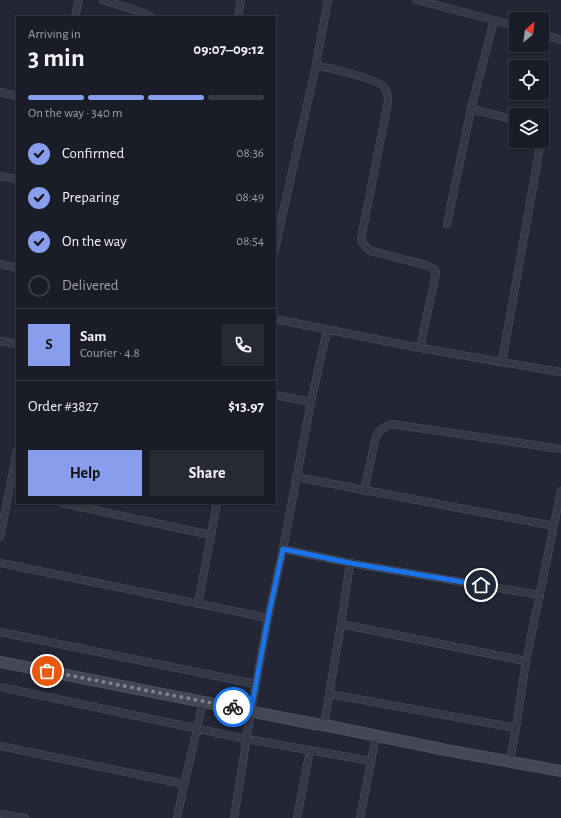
<!DOCTYPE html>
<html lang="en">
<head>
<meta charset="utf-8">
<style>
  body { margin:0; font-family:"Alegreya Sans",sans-serif; background:#272934; color:#f1f3f6; height:100vh; display:flex; flex-direction:column; font-size:15px; white-space:nowrap }
  * { box-sizing:border-box; margin:0 }
  p { font-size:13px; color:#9fa1a8 }
  .icon { flex:none; width:22px; height:22px; fill:none; stroke:currentColor; stroke-width:2; stroke-linecap:round; stroke-linejoin:round }
  .map { position:relative; flex:1; overflow:hidden }
  .panel { position:absolute; left:16px; top:16px; width:260px; height:488px; display:flex; flex-direction:column; background:#1a1c28; border-radius:0px; box-shadow:0 1px 3px #0004,0 0 0 1px #383a45 }
  .panel>* { flex:none }
  .needle { width:26px; rotate:28deg }
  .tools { position:absolute; left:509px; top:12px; display:grid; gap:8px }
  .tools a { display:grid; place-items:center; width:40px; height:40px; border-radius:0px; background:#1a1c28; box-shadow:0 1px 3px #0004,0 0 0 1px #383a45; font-size:20px }
  .pin { position:absolute; display:grid; place-items:center; width:34px; height:34px; color:#fff; margin:-17px; border:2px solid #fff; border-radius:50%; box-shadow:0 1px 4px #0007 }
  .courier { position:absolute; display:grid; place-items:center; width:40px; height:40px; margin:-20px; border:3px solid #1a73e8; border-radius:50%; background:#fff; color:#222; box-shadow:0 1px 5px #0007 }
  .summary em { font-style:normal; font-weight:700 }
  .summary div { display:flex; flex-direction:column-reverse }
  .summary { display:flex; align-items:center; justify-content:space-between; height:68px; padding:0 12px }
  h1 { font-size:26px; font-weight:700; line-height:30px }
  .bar { display:grid; grid-template-columns:repeat(4,1fr); gap:6px 4px; align-content:center; height:48px; padding:0 12px }
  .bar i { height:5px; border-radius:3px; background:#383a45 }
  .bar .current { background:#899ded }
  .bar p { grid-column:span 4 }
  .line { display:flex; align-items:center; gap:10px; padding:0 12px; border-top:1px solid #383a45 }
  .line div { flex:1 }
  .round { display:grid; place-items:center; flex:none; width:42px; height:42px; border-radius:0px; background:#272934 }
  ol { padding:0 12px; list-style:none }
  li { display:flex; align-items:center; gap:12px; height:44px }
  li p { margin-inline-start:auto }
  li .icon { padding:4px; border-radius:50%; background:#899ded; color:#111; stroke-width:4 }
  li:last-child { color:#9fa1a8 }
  li i { width:22px; height:22px; border:2px solid #383a45; border-radius:50% }
  .primary-button { display:flex; gap:8px; margin-top:auto; padding:8px 12px }
  .primary-button a { flex:1; height:46px; border-radius:0px; background:#899ded; color:#111; font-size:16px; font-weight:700; line-height:46px; text-align:center }
  .primary-button a+a { background:#272934; color:#f1f3f6 }
  .map>svg:first-child { display:block }
  .lines { fill:none; stroke-linecap:round; stroke-linejoin:round }
  .street-casing { stroke:#4f5360; stroke-width:8 }
  .secondary-casing { stroke:#4f5360; stroke-width:12 }
  .street { stroke:#353946; stroke-width:7 }
  .secondary { stroke:#434758; stroke-width:10 }
  .done { stroke:#7e8291; stroke-width:4; stroke-dasharray:0 7.2 }
  .route { stroke:#1a73e8; stroke-width:5 }
</style>
</head>
<body>
<div class="map">
<svg width="561" height="818" viewBox="0 0 561 818">
  <rect width="100%" height="100%" fill="#222635"/>
  <g class="lines">
    <defs>
      <path id="street" d="M103 0 144 13 151 17
        M416 0 494 20 516 26
        M75 17 79 0
        M238 17 241 0
        M542 34 561 40
        M316 65C329 68 377 78 384 87 388 92 388 97 388 102L361 239C363 245 366 248 371 251L426 265 434 269 436 273 420 348
        M0 92 17 96
        M471 109 516 120
        M0 176 17 179
        M447 224 471 109 494 20
        M275 234 278 235 316 65 328 0
        M275 250 278 235
        M0 264 17 268
        M275 319 420 348 561 372
        M0 341 17 344
        M502 362 541 141
        M275 395 311 402
        M296 477 554 526
        M364 491 376 437C380 429 384 427 392 424L561 449
        M62 503 211 535
        M0 537 17 451
        M283 549 350 563 540 595
        M0 563 268 618
        M198 604 217 503
        M341 624 526 661
        M0 632 256 684
        M0 687 246 739 371 761
        M330 694 516 728
        M324 725 341 624 350 563
        M0 746 184 784
        M510 761 516 728 526 661 561 491
        M0 814 25 818
        M177 818C185 779 195 740 203 701
        M234 818 251 711 268 618 283 549 311 402 327 330
        M297 818 310 750
        M360 818 376 736"/>
      <path id="secondary" d="M0 662 315 724 324 725 446 750 561 771"/>
    </defs>
    <use href="#street" class="street-casing"/>
    <use href="#secondary" class="secondary-casing"/>
    <use href="#street" class="street"/>
    <use href="#secondary" class="secondary"/>
  </g>
  <g class="lines">
    <path class="done" d="M47 671 233 707"/>
    <path class="route" d="M233 707 251 711 268 618 283 549 350 563 481 585"/>
  </g>
</svg>
<div class="tools">
<a><svg class="needle" viewBox="-14 -14 28 28"><path d="M0-13l5 13h-10z" fill="#e53935"/><path d="M0 13l5-13h-10z" fill="#9fa1a8"/></svg></a>
<a><svg class="icon" aria-label="locate" viewBox="0 0 24 24"><circle cx="12" cy="12" r="6"/><path d="M12 2v4M12 18v4M2 12h4M18 12h4"/></svg></a>
<a><svg class="icon" aria-label="layers" viewBox="0 0 24 24"><path d="M12 4l9 5-9 5-9-5zM3 14l9 5 9-5"/></svg></a>
</div>
<div class="pin" style="left:47px;top:671px;background:#ea580c"><svg class="icon" aria-label="bag" viewBox="0 0 24 24"><path d="M5 8h14l-1 12H6zM9 8a3 3 0 0 1 6 0"/></svg></div>
<div class="pin" style="left:481px;top:585px;background:#1f2937"><svg class="icon" aria-label="home" viewBox="0 0 24 24"><path d="M3 11l9-7 9 7M6 9v11h12V9"/></svg></div>
<div class="courier" style="left:233px;top:707px"><svg class="icon" aria-label="bike" viewBox="0 0 24 24"><circle cx="6" cy="16" r="4"/><circle cx="18" cy="16" r="4"/><path d="M6 16l4-8h5l3 8M10 8l3 8H6M13 5h3"/></svg></div>
<section class="panel">
<div class="summary"><div><h1>3 min</h1><p>Arriving in</p></div><em>09:07–09:12</em></div>
<div class="bar"><i class="current"></i><i class="current"></i><i class="current"></i><i></i><p>On the way · 340 m</p></div>
<ol>
<li><svg class="icon" aria-label="check" viewBox="0 0 24 24"><path d="M5 12l5 5 9-10"/></svg>Confirmed<p>08:36</p></li>
<li><svg class="icon" aria-label="check" viewBox="0 0 24 24"><path d="M5 12l5 5 9-10"/></svg>Preparing<p>08:49</p></li>
<li><svg class="icon" aria-label="check" viewBox="0 0 24 24"><path d="M5 12l5 5 9-10"/></svg>On the way<p>08:54</p></li>
<li><i></i>Delivered</li>
</ol>
<div class="line" style="height:72px"><b class="round" style="background:#899ded;color:#111">S</b><div><b>Sam</b><p>Courier · 4.8</p></div><a class="round"><svg class="icon" aria-label="phone" viewBox="0 0 24 24"><path d="M5 4h4l2 5-3 2q2 4 5 5l2-3 5 2v4C11 20 4 13 5 4z"/></svg></a></div>
<div class="line" style="height:52px"><div>Order #3827</div><b>$13.97</b></div>
<div class="primary-button"><a>Help</a><a>Share</a></div>
</section>
</div>
</body>
</html>
